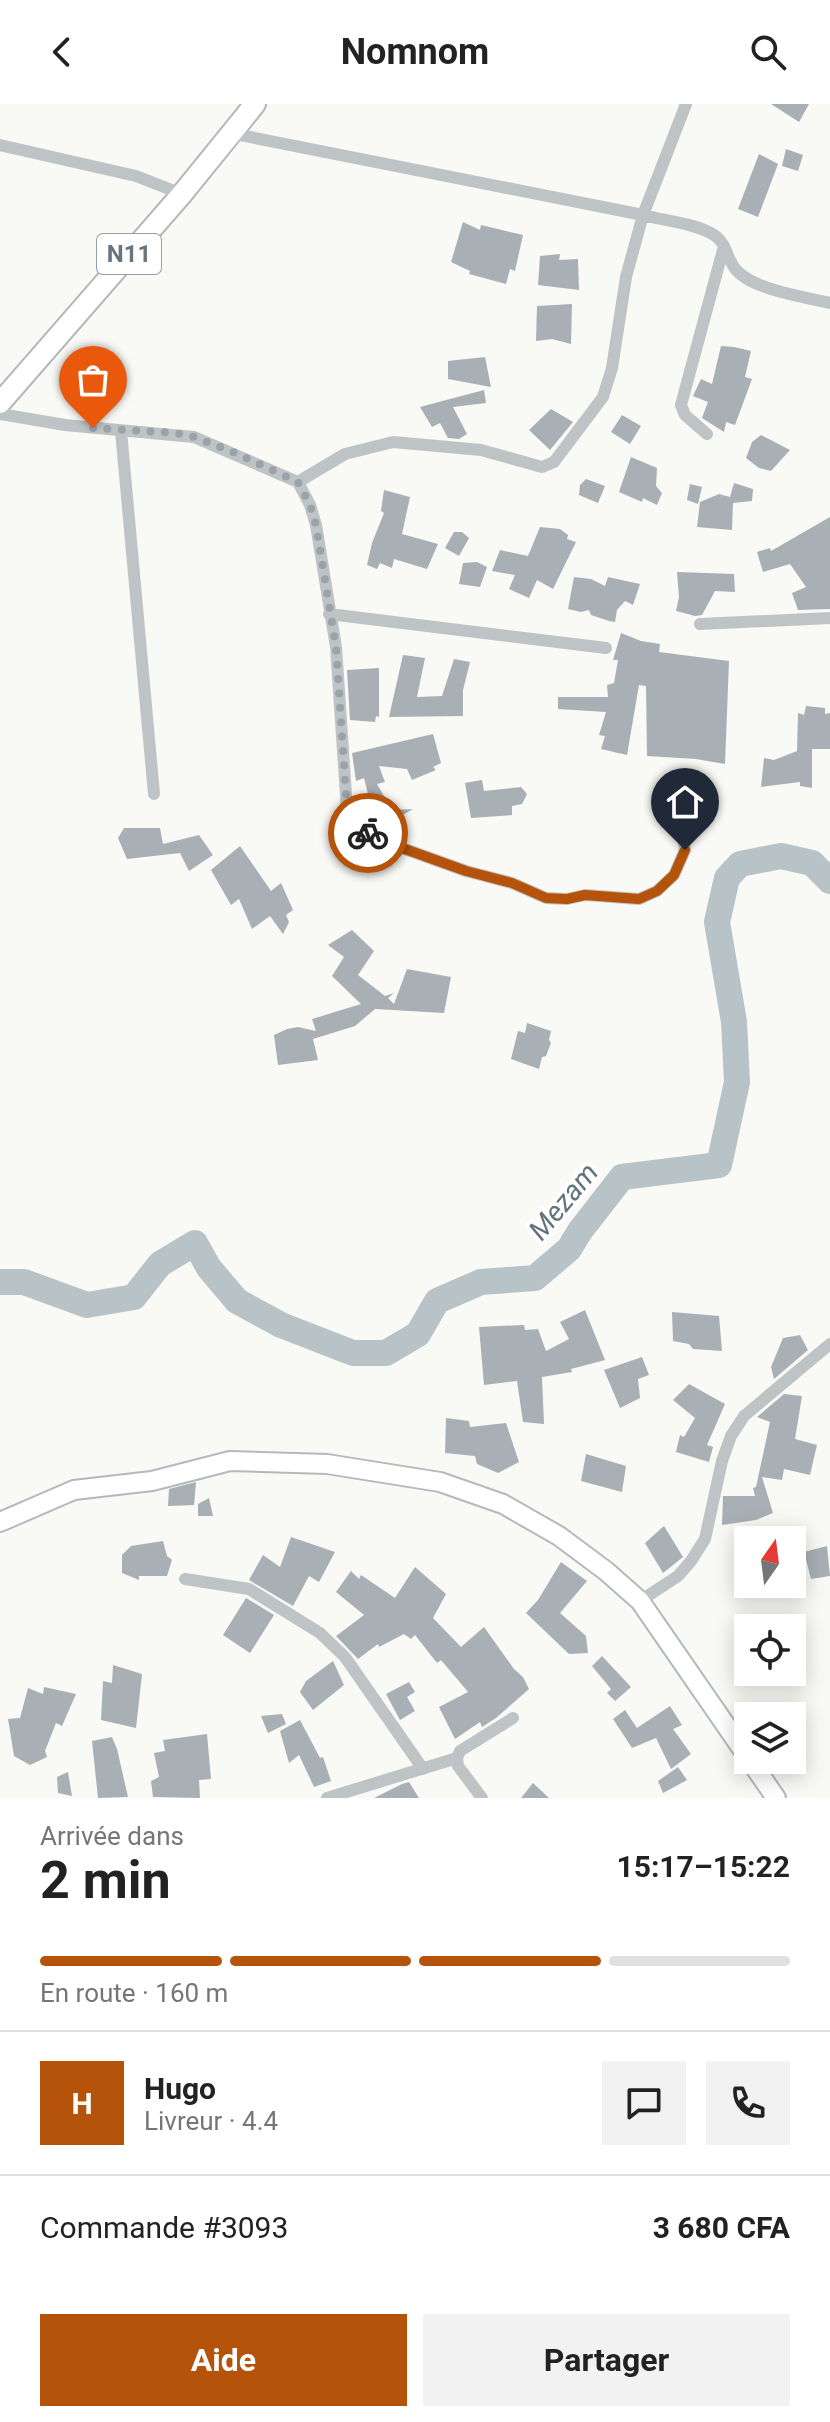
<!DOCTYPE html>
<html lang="fr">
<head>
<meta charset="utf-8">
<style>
  body { margin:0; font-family:Roboto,sans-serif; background:#f2f2f2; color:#222; height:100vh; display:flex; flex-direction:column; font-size:30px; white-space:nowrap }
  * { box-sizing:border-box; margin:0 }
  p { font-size:26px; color:#767676 }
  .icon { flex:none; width:44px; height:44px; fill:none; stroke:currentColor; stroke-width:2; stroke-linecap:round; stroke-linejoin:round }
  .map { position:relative; height:1694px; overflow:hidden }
  .sheet { display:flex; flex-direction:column; background:#fff; flex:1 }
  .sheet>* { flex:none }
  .needle { width:52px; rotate:14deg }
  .controls { position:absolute; left:734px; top:1422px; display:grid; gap:16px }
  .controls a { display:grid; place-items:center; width:72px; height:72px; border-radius:0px; background:#fff; box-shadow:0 4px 20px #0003; font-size:40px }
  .pin { position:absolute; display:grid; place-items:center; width:68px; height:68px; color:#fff; margin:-82px -34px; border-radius:50% 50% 50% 0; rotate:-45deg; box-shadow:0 0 8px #0007 }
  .pin .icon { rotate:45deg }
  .courier { position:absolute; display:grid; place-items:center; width:80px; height:80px; margin:-40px; border:6px solid #b45309; border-radius:50%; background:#fff; color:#222; box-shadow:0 2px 10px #0007 }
  .overview em { font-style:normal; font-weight:700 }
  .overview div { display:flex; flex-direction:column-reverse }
  .overview { display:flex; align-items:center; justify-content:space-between; height:136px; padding:0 40px }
  h1 { font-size:52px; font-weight:700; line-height:60px }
  .bar { display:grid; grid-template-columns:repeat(4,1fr); gap:12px 8px; align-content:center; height:96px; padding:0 40px }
  .bar i { height:10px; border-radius:6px; background:#e0e0e0 }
  .bar .selected { background:#b45309 }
  .bar p { grid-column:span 4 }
  .line { display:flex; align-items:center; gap:20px; padding:0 40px; border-top:2px solid #e0e0e0 }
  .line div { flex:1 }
  .round { display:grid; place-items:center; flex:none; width:84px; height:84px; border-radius:0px; background:#f2f2f2 }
  .button { display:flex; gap:16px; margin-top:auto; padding:16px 40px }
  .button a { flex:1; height:92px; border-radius:0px; background:#b45309; color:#fff; font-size:32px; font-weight:700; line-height:92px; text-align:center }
  .button a+a { background:#f2f2f2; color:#222 }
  header { display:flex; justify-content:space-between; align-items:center; height:104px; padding:0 40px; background:#fff; font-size:36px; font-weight:700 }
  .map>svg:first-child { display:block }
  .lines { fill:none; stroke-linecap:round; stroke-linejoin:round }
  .river { stroke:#b7c3c7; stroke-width:26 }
  .building { fill:#a8afb5 }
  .secondary-casing { stroke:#b3b9bd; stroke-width:22 }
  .trunk-casing { stroke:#b4b8bb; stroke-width:24 }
  .minor { stroke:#bec3c6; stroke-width:12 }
  .secondary { stroke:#fff; stroke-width:18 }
  .trunk { stroke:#fff; stroke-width:20 }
  .done { stroke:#99a3a9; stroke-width:8; stroke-dasharray:0 14.4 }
  .route { stroke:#b45309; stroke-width:10 }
  .labels { text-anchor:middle; stroke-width:8; stroke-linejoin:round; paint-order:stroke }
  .shield { fill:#fff; stroke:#949ea5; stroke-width:2 }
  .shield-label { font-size:24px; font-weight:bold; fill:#66757f }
  .water-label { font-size:28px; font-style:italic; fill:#607479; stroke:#fff }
</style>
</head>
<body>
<header><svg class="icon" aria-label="back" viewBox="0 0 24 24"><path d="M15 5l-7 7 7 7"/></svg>Nomnom<svg class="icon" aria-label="search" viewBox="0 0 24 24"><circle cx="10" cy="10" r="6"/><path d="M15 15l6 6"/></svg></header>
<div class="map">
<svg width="830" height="1694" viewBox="0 0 830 1694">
  <rect width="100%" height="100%" fill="#f9f9f6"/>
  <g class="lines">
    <path class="river" d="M0 1178H24L87 1201 134 1193 160 1160 195 1139 209 1164 237 1197 281 1221 353 1249H386L418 1230 437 1197 481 1178 535 1174 569 1145 580 1127 622 1073 719 1061 737 978 734 918 717 818 727 774 740 760 781 752 812 759 830 777"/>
  </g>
  <path class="building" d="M771 0H809L799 18Z
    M786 45 803 51 798 67 782 62Z
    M759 50 778 60 758 113 738 105Z
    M463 118 480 126 481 121 523 131 515 167 510 165 506 180 469 170 470 167 451 158Z
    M560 150 559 156 578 155 579 186 538 181 540 152Z
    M572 200 571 240 552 235 536 237 537 202Z
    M721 242 734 243 751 247 745 273 752 275 735 321 726 318 724 328 702 314 708 298 693 292 701 275 712 280Z
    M485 253 491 283 448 275V257Z
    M484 286 486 299 453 303 467 330 459 335 448 334 440 319 432 323 420 303Z
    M551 305 573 318 550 346 529 326Z
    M622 311 641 322 630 340 611 328Z
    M761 331 790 346 771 367 759 364 746 354 752 338Z
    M631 353 657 364 656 382 662 389 657 401 643 394 642 398 619 388Z
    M586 375 605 382 598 399 579 391 580 381Z
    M734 379 753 385 752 397 733 399 732 426 697 423 700 398 719 390 730 393Z
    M690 380 702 383 698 400 687 396Z
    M384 386 410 393 402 430 438 440 427 465 394 455 392 464 380 459 377 465 367 461 372 439 384 409 381 407Z
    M830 413V505L798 506 792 489 806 483 790 460 763 468 757 448 770 444 771 447Z
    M540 423 560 425 568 431 567 435 576 438 553 485 537 476 529 494 509 485 515 471 492 467 500 446 528 452Z
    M454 428H462L469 434 459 452 445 444Z
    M477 458 487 463 480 483 459 480 463 459Z
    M677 468 734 470 735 488 715 487 702 511 695 512 676 507 679 493Z
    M574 473 591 475 605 482 608 473 640 480 633 501 625 497 617 506 615 518 609 517 591 511 589 506 581 508 568 505Z
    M621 529 641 537 660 540 659 548 729 557 725 660 696 655 647 652 646 582 639 581 627 651 601 645 605 632 599 631 606 608 558 605V593H608L607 581 614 579 618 556H613Z
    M403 551 425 554 417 593 442 592 454 555 470 558 463 586V612L389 613Z
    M379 564V613L376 612 375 618 350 616 347 566Z
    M806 602 825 604V610L830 609V645H812V684L800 682V678L761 683 764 654 774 656 797 647 798 609 804 611Z
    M433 630 441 659 433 663 436 666 412 676 407 665 379 662 385 678 377 680 392 706 413 705 398 714 404 730 396 732 381 727 365 716 357 705 370 698 364 674 356 677 352 649Z
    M482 676 484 687 521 683 527 690 522 700 512 702V711L471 714 465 679Z
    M124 724H160L163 740 199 731 213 751 189 767 180 749 127 755 118 734Z
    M240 742 271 787 281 779 293 806 286 811 289 818 283 830 270 812 252 825 239 795 231 801 211 766Z
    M352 826 374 847 358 871 385 892 394 889 388 894 394 900 407 865 451 873 444 909 375 905 355 922 313 935 318 956 278 961 274 931 287 925 298 923 316 927 312 915 361 900 332 872 344 853 328 841Z
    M527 919 551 927 549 936 551 939 546 952 542 953 539 965 511 955 518 927 525 929Z
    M585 1206 605 1256 571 1265 572 1268 542 1273 544 1320 523 1318 517 1277 484 1281 479 1223 524 1221 525 1226 538 1225 546 1247 569 1235 560 1218Z
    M672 1208 719 1212 722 1247 693 1245 689 1240 673 1237Z
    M800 1231 808 1246 774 1275 771 1263 783 1234Z
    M642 1253 649 1271 638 1275 640 1294 620 1304 604 1266Z
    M689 1280 725 1300 707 1341 713 1343 709 1358 676 1348 680 1331 684 1333 695 1314 673 1296Z
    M784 1290 802 1292 795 1335 817 1341 810 1371 784 1365 782 1376 762 1373 773 1409 756 1416 722 1421 723 1392H755L753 1384 756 1383 770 1318 757 1313Z
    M446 1314 469 1317 470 1323 506 1319 519 1358 498 1369 477 1360 475 1352 445 1349Z
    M586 1350 626 1362 622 1388 581 1377Z
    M196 1378 194 1401 168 1402 169 1385Z
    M209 1394 213 1412H198V1400Z
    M664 1422 683 1453 663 1469 645 1439Z
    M291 1433 335 1448 319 1478 309 1472 293 1502 249 1476 263 1451 280 1463Z
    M163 1437 167 1452 172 1456 167 1472H139V1476L122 1469V1451L131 1442Z
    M827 1442 830 1472 811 1475 804 1448Z
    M561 1458 587 1477 560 1509 586 1532 588 1549 569 1550 526 1509 538 1496Z
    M415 1463 446 1490 433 1514 461 1543 484 1523 514 1565 523 1573 529 1585 496 1614 482 1623 480 1618 455 1635 439 1603 468 1588 441 1556 437 1559 415 1531 411 1535 404 1530 379 1543 378 1540 358 1555 336 1532 364 1511 336 1488 351 1467 359 1475 361 1471 395 1494Z
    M246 1494 274 1511 250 1549 223 1531Z
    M602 1552 631 1583 615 1597 607 1589 611 1585 592 1562Z
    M333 1557 344 1581 313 1606 300 1588 306 1577Z
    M113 1561 142 1570 136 1624 101 1616 103 1577 112 1579Z
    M409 1578 415 1588 407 1593 415 1607 400 1616 386 1590Z
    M44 1583 76 1590 62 1622 56 1619 45 1647 47 1653 30 1661 14 1652 8 1615 20 1614 28 1584 43 1590Z
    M670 1602 682 1621 673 1625 691 1650 671 1665 656 1634 632 1644 613 1615 625 1606 637 1624Z
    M282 1610 286 1620 268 1629 261 1612Z
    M300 1616 320 1654 323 1653 331 1677 314 1683 299 1651 289 1659 280 1627Z
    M207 1630 211 1675 199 1676 200 1694 153 1693 151 1677 159 1673 154 1649 165 1647 163 1636Z
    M112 1633 117 1645 128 1693 98 1694 92 1637Z
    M678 1663 687 1676 663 1689 658 1677Z
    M68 1668 72 1692 58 1689 57 1673Z
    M409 1678 419 1694H374L402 1680Z
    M533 1679 549 1694H521Z"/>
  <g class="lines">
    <defs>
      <path id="secondary" d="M0 1418 74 1386 152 1377 230 1357 327 1360 440 1378 503 1400 559 1432 606 1467 640 1497 776 1694"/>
      <path id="trunk" d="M0 299 182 90 255 0"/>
    </defs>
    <use href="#secondary" class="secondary-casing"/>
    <use href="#trunk" class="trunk-casing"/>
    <path class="minor" d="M230 29 643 111C665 117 695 119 714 131 727 139 727 157 737 167 755 186 805 193 830 199
      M0 41 136 72 182 90
      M0 310 65 321 194 333 298 378 310 401 316 421 336 543 347 706 359 723 377 735 466 767 512 779 546 794 567 795 585 791 639 795 657 787 674 771 685 746 680 707
      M121 327 154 690
      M707 330 685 311 681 301 724 142
      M298 378 345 350 393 338 481 346 542 363 554 358 603 293 612 264 626 173 643 111 686 0
      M329 510 606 544
      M700 520 830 514
      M185 1475 249 1485 320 1529 345 1553 423 1665
      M640 1497 678 1472 691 1457 705 1435 722 1357 731 1332 744 1312 830 1240
      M457 1654 458 1662 482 1694
      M327 1694 457 1654 460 1647 513 1614"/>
    <use href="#secondary" class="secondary"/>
    <use href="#trunk" class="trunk"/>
  </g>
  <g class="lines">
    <path class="done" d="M93 324 176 329 194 333 233 348 298 378 310 401 316 421 336 543 347 706 359 723 368 729"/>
    <path class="route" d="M368 729 377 735 466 767 512 779 546 794 567 795 585 791 639 795 657 787 674 771 685 746"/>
  </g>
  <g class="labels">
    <rect class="shield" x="97" y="130" width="64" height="40" rx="6"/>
    <g class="shield-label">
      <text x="129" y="158">N11</text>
    </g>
    <g class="water-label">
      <text transform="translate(563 1097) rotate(-50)" y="10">Mezam</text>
    </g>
  </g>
</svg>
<div class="controls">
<a><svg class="needle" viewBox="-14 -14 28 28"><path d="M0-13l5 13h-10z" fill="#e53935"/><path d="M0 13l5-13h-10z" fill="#767676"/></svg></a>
<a><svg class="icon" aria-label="locate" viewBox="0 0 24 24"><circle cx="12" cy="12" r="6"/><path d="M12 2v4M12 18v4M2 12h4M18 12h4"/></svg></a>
<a><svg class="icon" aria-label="layers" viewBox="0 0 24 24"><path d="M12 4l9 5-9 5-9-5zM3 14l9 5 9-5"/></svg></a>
</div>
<div class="pin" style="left:93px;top:324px;background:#ea580c"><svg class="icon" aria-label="bag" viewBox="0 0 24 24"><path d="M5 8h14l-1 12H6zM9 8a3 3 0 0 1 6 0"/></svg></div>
<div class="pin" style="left:685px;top:746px;background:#1f2937"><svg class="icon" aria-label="home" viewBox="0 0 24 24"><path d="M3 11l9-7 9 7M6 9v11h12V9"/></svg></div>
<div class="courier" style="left:368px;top:729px"><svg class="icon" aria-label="bike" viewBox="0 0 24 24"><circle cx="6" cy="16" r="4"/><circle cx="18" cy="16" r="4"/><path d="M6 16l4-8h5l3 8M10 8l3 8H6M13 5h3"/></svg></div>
</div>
<section class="sheet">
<div class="overview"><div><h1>2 min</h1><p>Arrivée dans</p></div><em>15:17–15:22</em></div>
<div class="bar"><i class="selected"></i><i class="selected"></i><i class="selected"></i><i></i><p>En route · 160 m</p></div>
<div class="line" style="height:144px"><b class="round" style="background:#b45309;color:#fff">H</b><div><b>Hugo</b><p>Livreur · 4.4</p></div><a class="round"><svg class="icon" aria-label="chat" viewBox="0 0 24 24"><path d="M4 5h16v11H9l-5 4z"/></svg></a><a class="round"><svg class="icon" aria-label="phone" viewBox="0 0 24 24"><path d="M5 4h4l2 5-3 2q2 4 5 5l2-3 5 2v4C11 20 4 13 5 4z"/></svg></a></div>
<div class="line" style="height:104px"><div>Commande #3093</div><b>3 680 CFA</b></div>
<div class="button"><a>Aide</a><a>Partager</a></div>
</section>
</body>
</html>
